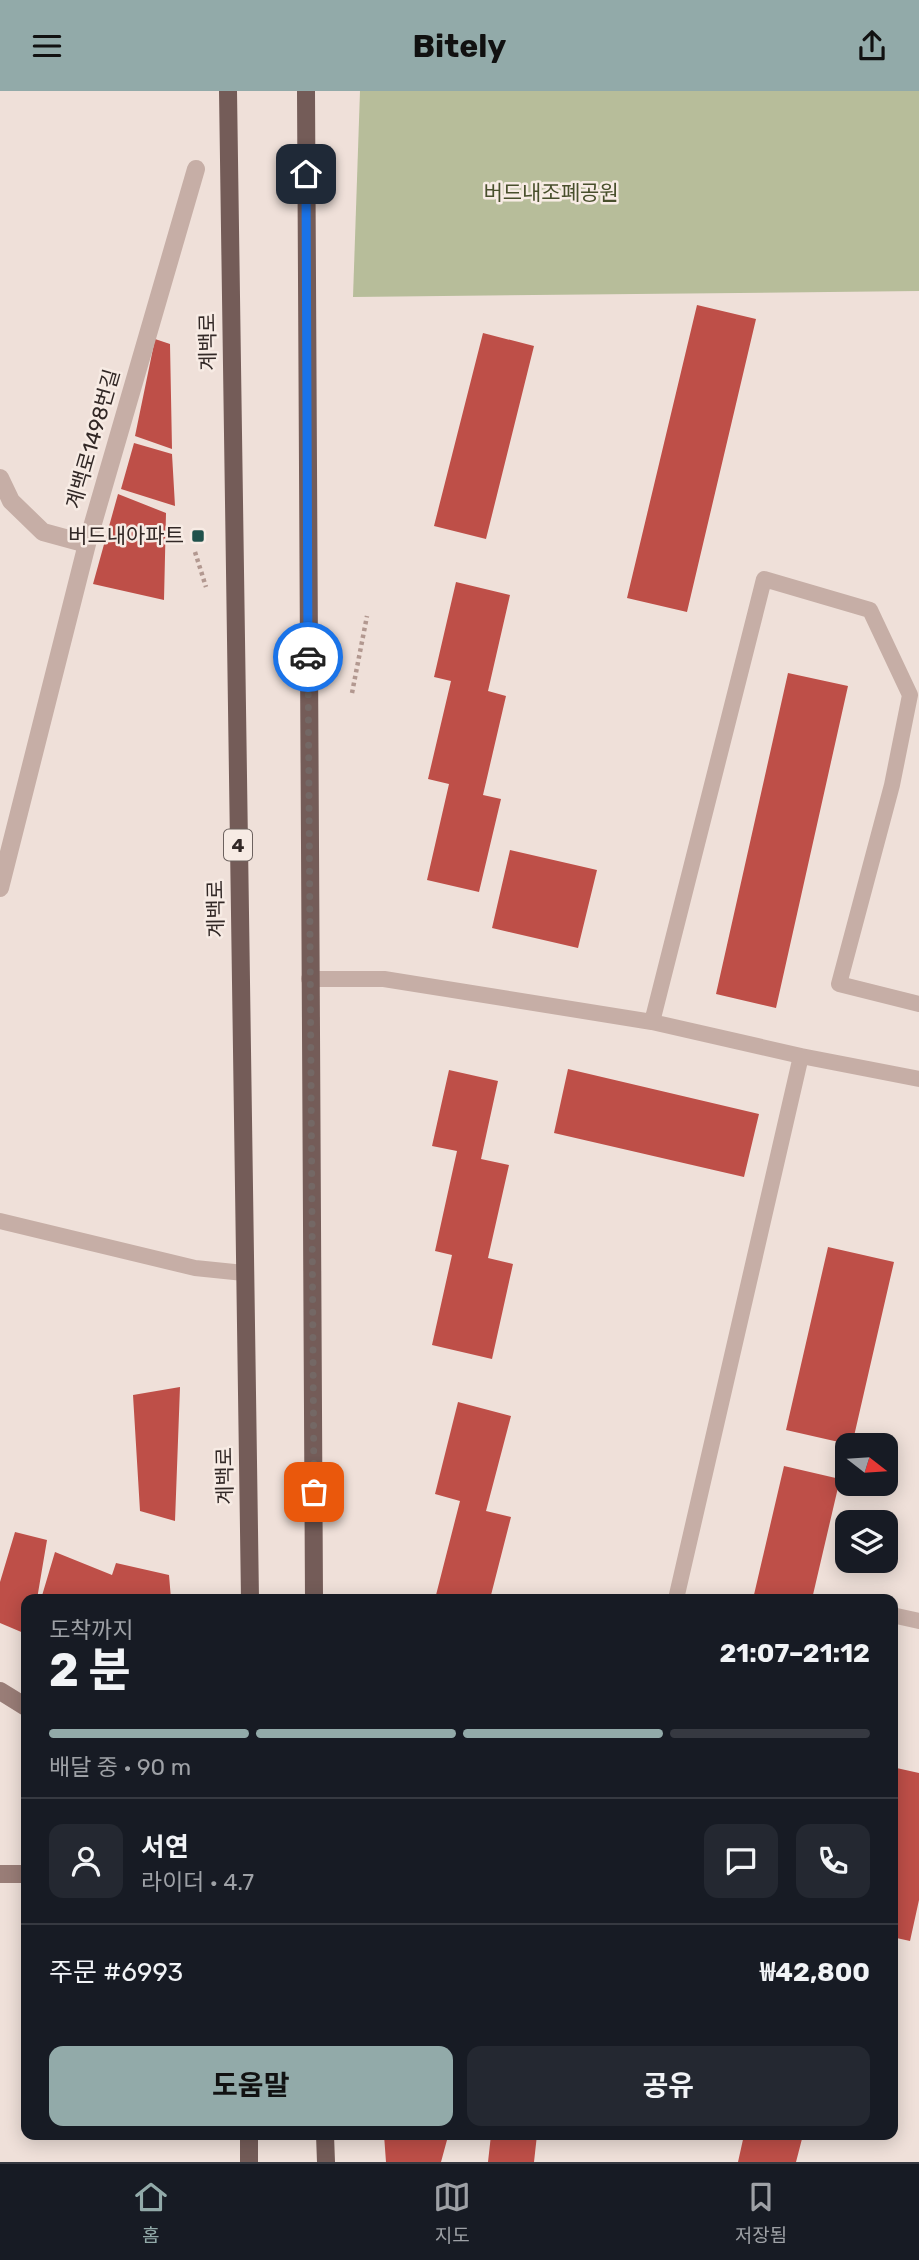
<!DOCTYPE html>
<html lang="ko">
<head>
<meta charset="utf-8">
<style>
  body { margin:0; font-family:Rubik,"Noto Sans KR",sans-serif; background:#242831; color:#f1f3f6; height:100vh; display:flex; flex-direction:column; font-size:26px; white-space:nowrap }
  * { box-sizing:border-box; margin:0 }
  p { font-size:23px; color:#9ea1a6 }
  .icon { flex:none; width:38px; height:38px; fill:none; stroke:currentColor; stroke-width:2; stroke-linecap:round; stroke-linejoin:round }
  .map { position:relative; flex:1; overflow:hidden }
  .details { position:absolute; left:21px; top:1503px; width:877px; height:546px; display:flex; flex-direction:column; background:#171b24; border-radius:14px; box-shadow:0 4px 18px #0003 }
  .details>* { flex:none }
  .needle { width:46px; rotate:107deg }
  .controls { position:absolute; left:835px; top:1342px; display:grid; gap:14px }
  .controls a { display:grid; place-items:center; width:63px; height:63px; border-radius:14px; background:#171b24; box-shadow:0 4px 18px #0003; font-size:35px }
  .pin { position:absolute; display:grid; place-items:center; width:60px; height:60px; color:#fff; margin:-30px; border-radius:14px; box-shadow:0 4px 10px #0006 }
  .courier { position:absolute; display:grid; place-items:center; width:70px; height:70px; margin:-35px; border:5px solid #1a73e8; border-radius:50%; background:#fff; color:#222; box-shadow:0 2px 9px #0007 }
  .head em { font-style:normal; font-weight:700 }
  .head div { display:flex; flex-direction:column-reverse }
  .head { display:flex; align-items:center; justify-content:space-between; height:119px; padding:0 28px }
  h1 { font-size:46px; font-weight:700; line-height:52px }
  .bar { display:grid; grid-template-columns:repeat(4,1fr); gap:10px 7px; align-content:center; height:84px; padding:0 28px }
  .bar i { height:9px; border-radius:5px; background:#363941 }
  .bar .active { background:#92aaa9 }
  .bar p { grid-column:span 4 }
  .line { display:flex; align-items:center; gap:18px; padding:0 28px; border-top:2px solid #363941 }
  .line div { flex:1 }
  .round { display:grid; place-items:center; flex:none; width:74px; height:74px; border-radius:14px; background:#242831 }
  .action { display:flex; gap:14px; margin-top:auto; padding:14px 28px }
  .action a { flex:1; height:80px; border-radius:14px; background:#92aaa9; color:#111; font-size:28px; font-weight:700; line-height:80px; text-align:center }
  .action a+a { background:#242831; color:#f1f3f6 }
  header { display:flex; justify-content:space-between; align-items:center; height:91px; padding:0 28px; background:#92aaa9; color:#111; font-size:32px; font-weight:700 }
  .tabs { display:flex; justify-content:space-around; align-items:center; height:98px; border-top:2px solid #363941; background:#171b24; font-size:19px; color:#9ea1a6 }
  .tabs a { display:grid; justify-items:center; gap:4px }
  .tabs .active { color:#92aaa9 }
  .map>svg:first-child { display:block }
  .green { fill:#b7bd9a }
  .building { fill:#be4f48 }
  .lines { fill:none; stroke-linecap:round; stroke-linejoin:round }
  .path { stroke:#b29890; stroke-width:4.5; stroke-dasharray:3.5 3.5; stroke-linecap:butt }
  .lane { stroke:#c6aea6; stroke-width:16 }
  .street { stroke:#c6aea6; stroke-width:18 }
  .secondary { stroke:#997d77; stroke-width:18 }
  .primary { stroke:#745c58; stroke-width:18 }
  .done { stroke:#746865; stroke-width:7; stroke-dasharray:0 12.6 }
  .route { stroke:#1a73e8; stroke-width:9 }
  .poi-dot { fill:#1f514b; stroke:#f7ebe4; stroke-width:2.5 }
  .labels { text-anchor:middle; stroke-width:5; stroke-linejoin:round; paint-order:stroke }
  .shield { fill:#f7ebe4; stroke:#6d625f; stroke-width:2 }
  .shield-label { font-size:19px; font-weight:bold; fill:#322826 }
  .park-label { font-size:21px; fill:#484f2c; stroke:#f7ebe4 }
  .street-label { font-size:21px; fill:#322826; stroke:#f7ebe4 }
  .poi-label { font-size:21px; fill:#322826; stroke:#f7ebe4; text-anchor:end }
</style>
</head>
<body>
<header><svg class="icon" aria-label="menu" viewBox="0 0 24 24"><path d="M4 6h16M4 12h16M4 18h16"/></svg>Bitely<svg class="icon" aria-label="share" viewBox="0 0 24 24"><path d="M12 15V3M7 8l5-5 5 5M5 13v7h14v-7"/></svg></header>
<div class="map">
<svg width="919" height="2071" viewBox="0 0 919 2071">
  <rect width="100%" height="100%" fill="#efe0d9"/>
  <path class="green" d="M360 0H919V200L353 206Z"/>
  <path class="building" d="M697 214 756 228 687 521 627 507Z
    M483 242 534 255 486 448 434 435Z
    M155 248 170 253 172 358 135 345Z
    M134 352 172 363 175 415 121 398Z
    M118 403 166 422 164 509 93 493Z
    M456 491 510 504 488 600 506 605 483 704 501 708 479 801 427 789 449 693 428 688 451 590 434 586Z
    M788 582 848 595 776 917 716 903Z
    M510 759 597 779 578 857 492 837Z
    M568 978 759 1023 744 1086 554 1042Z
    M449 979 498 990 481 1068 509 1074 488 1167 513 1173 492 1268 432 1254 452 1164 435 1160 457 1060 432 1055Z
    M828 1156 894 1171 852 1354 786 1339Z
    M180 1296 175 1430 140 1420 133 1304Z
    M458 1311 511 1325 486 1420 511 1426 490 1508H435L460 1410 435 1403Z
    M784 1375 840 1388 812 1508H753Z
    M15 1441 47 1449 37 1508H26V1543L0 1532V1491Z
    M55 1461 112 1484 116 1472 169 1484 171 1508H41Z
    M892 1676 919 1682V1809L910 1850 892 1846Z
    M384 2044H438L447 2049 441 2071H386Z
    M491 2044H537L534 2071H488Z
    M744 2044H803L796 2071H738Z"/>
  <g class="lines">
    <path class="path" d="M195 461 206 496
      M352 602 367 525"/>
    <path class="lane" d="M309 888H384L652 931 801 965 919 988
      M652 931 764 488 870 519 910 604 892 694 839 893 919 913
      M0 1130 195 1177 244 1182
      M676 1508 801 965
      M892 1524 919 1530"/>
    <path class="street" d="M0 387 11 410 43 441 87 453
      M0 797 87 453 196 78"/>
    <path class="secondary" d="M0 1600 26 1616
      M0 1783H26"/>
    <path class="primary" d="M228 0 250 1508
      M306 0 314 1508
      M325 2044 326 2071
      M249 2071V2044"/>
  </g>
  <g class="lines">
    <path class="done" d="M308 566 314 1401"/>
    <path class="route" d="M306 83 308 566"/>
  </g>
  <rect class="poi-dot" x="191" y="438" width="14" height="14" rx="3.5"/>
  <g class="labels">
    <rect class="shield" x="224" y="738.5" width="28" height="31" rx="5"/>
    <g class="shield-label">
      <text x="238" y="761">4</text>
    </g>
    <g class="park-label">
      <text x="551" y="109">버드내조폐공원</text>
    </g>
    <g class="street-label">
      <text transform="translate(208 251) rotate(-91)" y="7">계백로</text>
      <text transform="translate(93 348) rotate(-74)" y="7">계백로1498번길</text>
      <text transform="translate(216 818) rotate(-91)" y="7">계백로</text>
      <text transform="translate(225 1385) rotate(-91)" y="7">계백로</text>
    </g>
    <g class="poi-label">
      <text x="184" y="452">버드내아파트</text>
    </g>
  </g>
</svg>
<div class="controls">
<a><svg class="needle" viewBox="-14 -14 28 28"><path d="M0-13l5 13h-10z" fill="#e53935"/><path d="M0 13l5-13h-10z" fill="#9ea1a6"/></svg></a>
<a><svg class="icon" aria-label="layers" viewBox="0 0 24 24"><path d="M12 4l9 5-9 5-9-5zM3 14l9 5 9-5"/></svg></a>
</div>
<div class="pin" style="left:314px;top:1401px;background:#ea580c"><svg class="icon" aria-label="bag" viewBox="0 0 24 24"><path d="M5 8h14l-1 12H6zM9 8a3 3 0 0 1 6 0"/></svg></div>
<div class="pin" style="left:306px;top:83px;background:#1f2937"><svg class="icon" aria-label="home" viewBox="0 0 24 24"><path d="M3 11l9-7 9 7M6 9v11h12V9"/></svg></div>
<div class="courier" style="left:308px;top:566px"><svg class="icon" aria-label="car" viewBox="0 0 24 24"><path d="M5 17H2v-5l4-1 3-4h7l3 4 3 1v5h-3M9 17h6M6 11h13"/><circle cx="7" cy="17" r="2"/><circle cx="17" cy="17" r="2"/></svg></div>
<section class="details">
<div class="head"><div><h1>2 분</h1><p>도착까지</p></div><em>21:07–21:12</em></div>
<div class="bar"><i class="active"></i><i class="active"></i><i class="active"></i><i></i><p>배달 중 · 90 m</p></div>
<div class="line" style="height:126px"><a class="round"><svg class="icon" aria-label="person" viewBox="0 0 24 24"><circle cx="12" cy="8" r="4"/><path d="M4 21q1-7 8-7t8 7"/></svg></a><div><b>서연</b><p>라이더 · 4.7</p></div><a class="round"><svg class="icon" aria-label="chat" viewBox="0 0 24 24"><path d="M4 5h16v11H9l-5 4z"/></svg></a><a class="round"><svg class="icon" aria-label="phone" viewBox="0 0 24 24"><path d="M5 4h4l2 5-3 2q2 4 5 5l2-3 5 2v4C11 20 4 13 5 4z"/></svg></a></div>
<div class="line" style="height:91px"><div>주문 #6993</div><b>₩42,800</b></div>
<div class="action"><a>도움말</a><a>공유</a></div>
</section>
</div>
<nav class="tabs">
<a class="active"><svg class="icon" aria-label="home" viewBox="0 0 24 24"><path d="M3 11l9-7 9 7M6 9v11h12V9"/></svg>홈</a>
<a><svg class="icon" aria-label="map" viewBox="0 0 24 24"><path d="M3 6l6-2 6 2 6-2v14l-6 2-6-2-6 2zM9 4v14M15 6v14"/></svg>지도</a>
<a><svg class="icon" aria-label="saved" viewBox="0 0 24 24"><path d="M7 4h10v16l-5-4-5 4z"/></svg>저장됨</a>
</nav>
</body>
</html>
